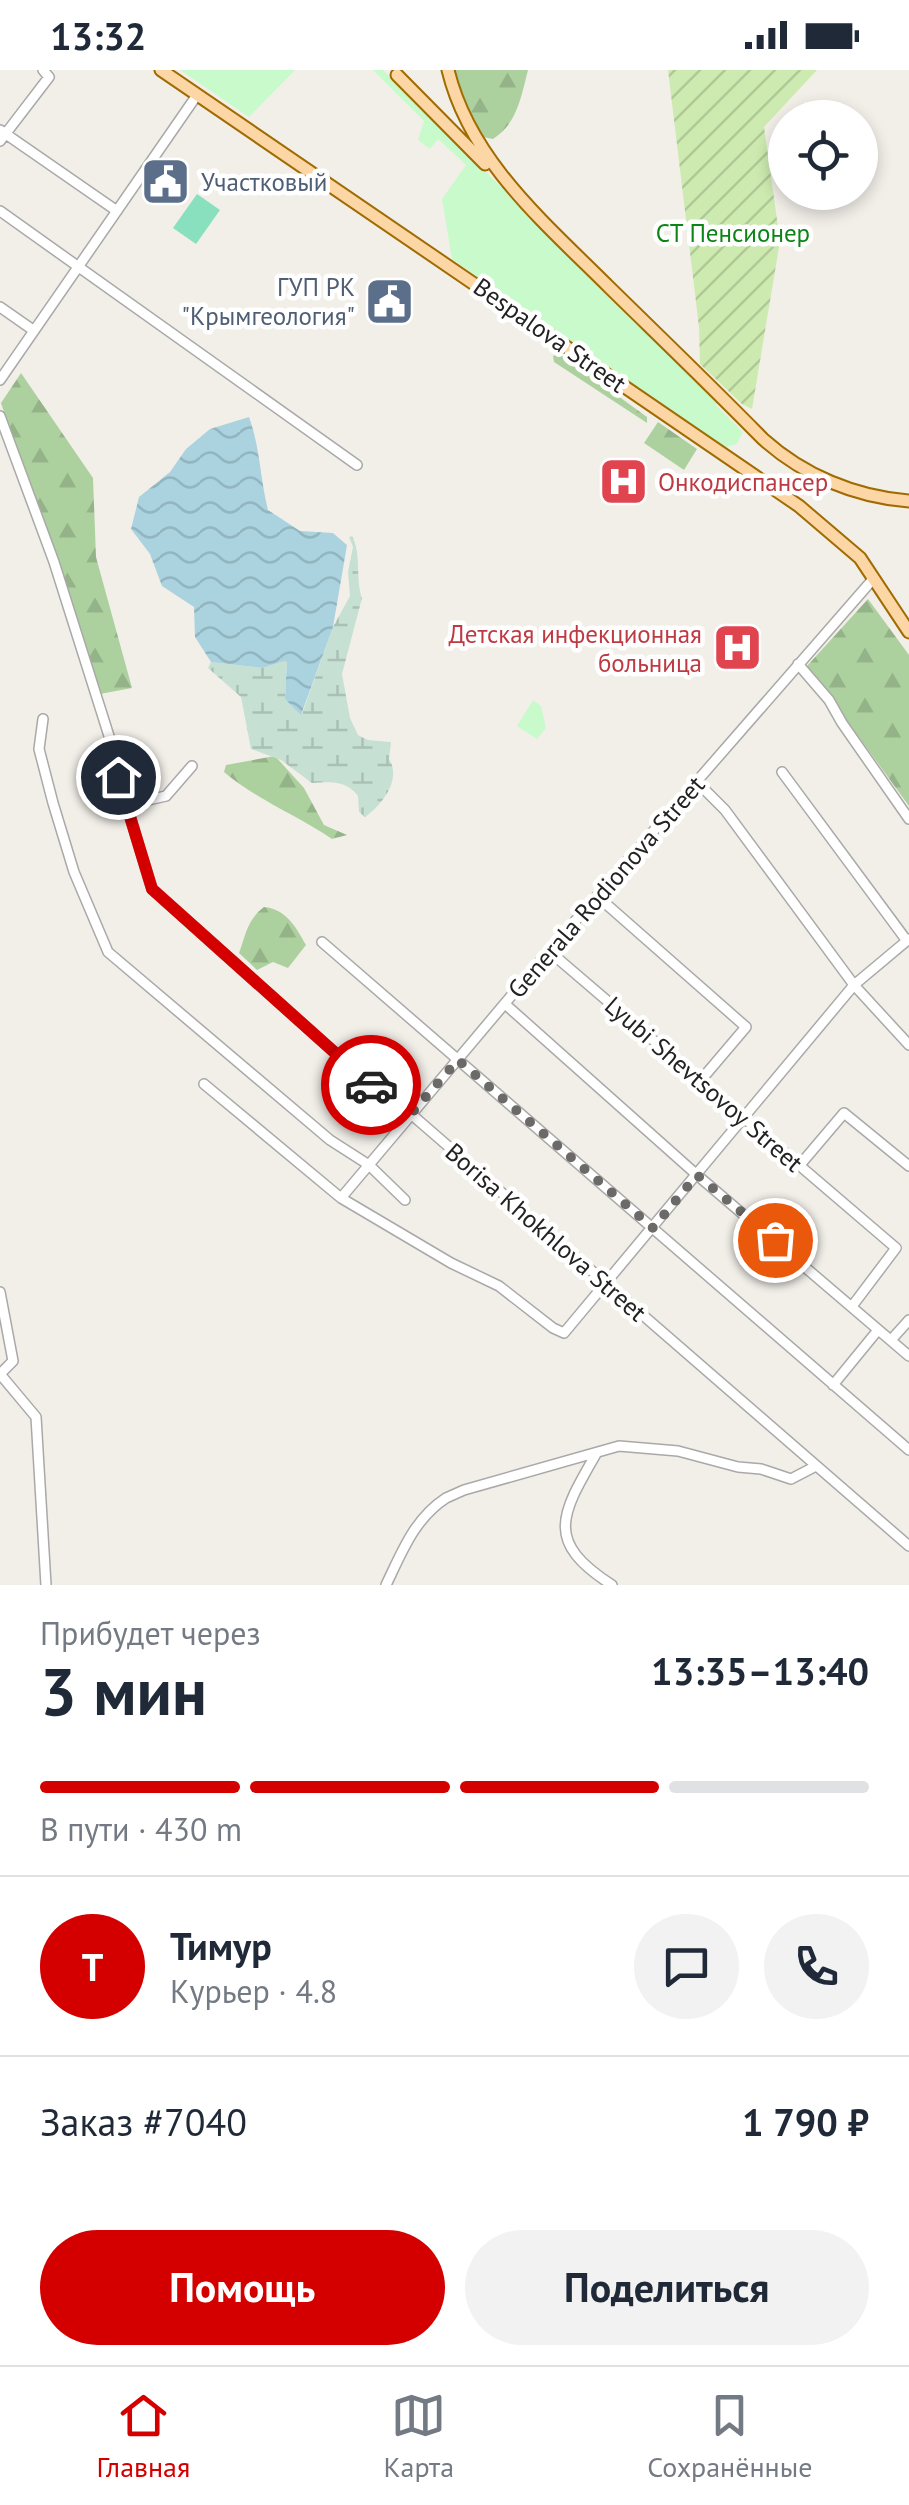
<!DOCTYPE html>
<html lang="ru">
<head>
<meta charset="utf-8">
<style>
  body { margin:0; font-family:"PT Sans",sans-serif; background:#f2f2f3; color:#1f2937; height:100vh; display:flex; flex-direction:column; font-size:38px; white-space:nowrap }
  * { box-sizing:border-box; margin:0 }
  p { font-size:32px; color:#747a83 }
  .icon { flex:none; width:55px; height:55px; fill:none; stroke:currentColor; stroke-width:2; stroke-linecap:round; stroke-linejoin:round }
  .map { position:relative; height:1515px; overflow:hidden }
  .panel { display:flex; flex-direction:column; background:#fff; flex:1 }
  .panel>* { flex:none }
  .controls { position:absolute; left:768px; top:30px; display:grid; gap:20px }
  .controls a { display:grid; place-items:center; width:110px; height:110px; border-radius:50%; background:#fff; box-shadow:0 5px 15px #0003; font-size:50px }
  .pin { position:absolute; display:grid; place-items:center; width:85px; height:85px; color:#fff; margin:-42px; border:5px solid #fff; border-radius:50%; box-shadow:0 2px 10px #0007 }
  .courier { position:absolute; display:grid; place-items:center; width:100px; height:100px; margin:-50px; border:8px solid #d40000; border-radius:50%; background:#fff; color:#222; box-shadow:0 2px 12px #0007 }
  .overview em { font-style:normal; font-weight:600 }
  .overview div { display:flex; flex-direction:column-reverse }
  .overview { display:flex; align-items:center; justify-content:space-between; height:170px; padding:0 40px }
  h1 { font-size:65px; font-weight:600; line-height:75px }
  .bar { display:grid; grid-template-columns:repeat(4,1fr); gap:15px 10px; align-content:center; height:120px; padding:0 40px }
  .bar i { height:12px; border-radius:8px; background:#e0e1e3 }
  .bar .current { background:#d40000 }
  .bar p { grid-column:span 4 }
  .line { display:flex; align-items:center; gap:25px; padding:0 40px; border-top:2px solid #e0e1e3 }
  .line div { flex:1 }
  .round { display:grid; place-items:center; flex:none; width:105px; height:105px; border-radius:52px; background:#f2f2f3 }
  .primary-button { display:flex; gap:20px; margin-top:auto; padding:20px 40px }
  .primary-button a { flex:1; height:115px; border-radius:60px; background:#d40000; color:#fff; font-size:40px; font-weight:600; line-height:115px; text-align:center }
  .primary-button a+a { background:#f2f2f3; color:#1f2937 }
  .status { display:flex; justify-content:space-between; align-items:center; height:70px; padding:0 50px; background:#fff; direction:ltr }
  .status svg { height:28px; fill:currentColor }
  .tab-bar { display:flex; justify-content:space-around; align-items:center; height:140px; border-top:2px solid #e0e1e3; background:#fff; font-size:28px; color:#747a83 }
  .tab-bar a { display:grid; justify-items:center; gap:5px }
  .tab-bar .current { color:#d40000 }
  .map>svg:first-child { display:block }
  .forest { fill:url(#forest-firs) }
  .wetland { fill:url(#wetland-marsh) }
  .park { fill:#c8facc }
  .garden { fill:url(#garden-furrows) }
  .pitch { fill:#88e0be }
  .water { fill:url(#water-waves) }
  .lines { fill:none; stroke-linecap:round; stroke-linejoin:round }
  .minor-casing { stroke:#a9a9a9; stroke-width:12 }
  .major-casing { stroke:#a06b00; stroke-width:15 }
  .minor { stroke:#fff; stroke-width:9 }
  .major { stroke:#fcd6a4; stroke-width:11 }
  .done { stroke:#6b6a68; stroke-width:10; stroke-dasharray:0 18 }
  .route { stroke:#d40000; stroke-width:12 }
  .labels { text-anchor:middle; stroke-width:9; stroke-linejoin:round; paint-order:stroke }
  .service-label { font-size:25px; fill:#4e5e75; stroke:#fff; text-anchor:start }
  .park-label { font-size:25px; fill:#0c8416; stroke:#fff }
  .street-label { font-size:25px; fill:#222; stroke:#fff }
  .health-label { font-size:25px; fill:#be3a42; stroke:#fff; text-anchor:start }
</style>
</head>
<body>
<div class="status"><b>13:32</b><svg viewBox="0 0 49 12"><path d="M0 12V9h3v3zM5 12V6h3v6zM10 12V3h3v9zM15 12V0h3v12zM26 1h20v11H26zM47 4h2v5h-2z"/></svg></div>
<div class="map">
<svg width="909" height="1515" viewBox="0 0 909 1515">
  <defs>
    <pattern id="forest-firs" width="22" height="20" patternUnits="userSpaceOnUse" patternTransform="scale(2.5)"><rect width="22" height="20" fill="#add19e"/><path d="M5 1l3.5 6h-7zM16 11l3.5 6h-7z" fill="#95b388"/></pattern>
    <pattern id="wetland-marsh" width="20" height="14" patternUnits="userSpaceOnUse" patternTransform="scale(2.5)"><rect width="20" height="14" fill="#c6e0d4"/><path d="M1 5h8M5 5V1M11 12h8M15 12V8" fill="none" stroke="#aac0b6"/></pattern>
    <pattern id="garden-furrows" width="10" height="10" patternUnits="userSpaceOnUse" patternTransform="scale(2.5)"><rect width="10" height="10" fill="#cdebb0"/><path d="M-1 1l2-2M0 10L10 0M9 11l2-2" fill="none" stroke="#b0c997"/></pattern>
    <pattern id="water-waves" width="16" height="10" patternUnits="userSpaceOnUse" patternTransform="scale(2.5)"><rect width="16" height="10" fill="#aad3df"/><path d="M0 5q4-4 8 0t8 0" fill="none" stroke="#92b5bf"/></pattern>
  </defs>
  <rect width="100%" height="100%" fill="#f2efe9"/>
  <path class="forest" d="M455 0H528C521 27 517 54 493 69L483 67 460 20Z
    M559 283 647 347V353L554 292 553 286Z
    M21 303 93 408 96 487 132 618 100 624 1 333Z
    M658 352 697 379 684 400 644 373Z
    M868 529 909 585V736L807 596Z
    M275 686 304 718 324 755 347 765 332 769C297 745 257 730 224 702L226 695Z
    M264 837C286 839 296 857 306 875L288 898 273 892 257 900 239 883C246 864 247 850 264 837Z"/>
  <path class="wetland" d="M352 466C362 485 355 508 362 528L342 604 350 648 358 665 368 670 391 672 389 689C402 709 382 735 365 747L359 742 358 726C346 710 329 712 312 713L281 690 251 679 241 627 208 598 211 592 263 598 287 590 285 629 302 644 333 557 350 526 348 502 353 477 349 467Z"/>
  <path class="park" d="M180 0H295L249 47Z
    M373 0H383L717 331 716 335 743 362 737 374 723 378 452 189 442 129 466 95 438 69 430 79 418 70 424 51Z
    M533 630 541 636 546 658 537 669 517 656Z"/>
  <path class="garden" d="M668 0H817L764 57 780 171 752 339 742 334 700 294 699 257Z"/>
  <path class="pitch" d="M197 124 220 140 196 174 173 158Z"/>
  <path class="water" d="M249 347C260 377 260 408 268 440L300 461 333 463 347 475 333 557 301 645 285 629 287 590 263 598 211 592 195 567 194 537 162 516 150 484 131 459 139 427 170 402 186 379 210 359Z"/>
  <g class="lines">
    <defs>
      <path id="minor" d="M0 60 117 141
        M0 71 49 7 43 0
        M0 141 357 395
        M0 237 33 260
        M0 310 197 25
        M0 346 54 492 115 685 118 707 152 819 381 1024 411 1044 909 1476
        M798 594 829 630 842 653 909 749
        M43 649 39 679 53 733 74 802 108 882 330 1070 369 1095 405 1130
        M782 702 907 871
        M697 712 725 740 854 915 909 975
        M126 735 166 726 192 696
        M597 826 746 957 701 1010
        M322 872 909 1380
        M549 881 896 1178 853 1235
        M505 934 697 1105 909 1286
        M204 1014 341 1128 451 1193 499 1216 553 1258 564 1263 854 915 909 869
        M799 1096 844 1043 909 1096
        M341 1128 549 881 874 508
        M0 1222 13 1291 0 1304 36 1347 46 1515
        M891 1270 909 1250
        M833 1315 878 1260
        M596 1384C560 1446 545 1472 612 1515
        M386 1515C402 1482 414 1449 446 1428L464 1420 619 1376 678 1381 738 1397 761 1399 791 1409 816 1396"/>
      <path id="major" d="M161 0 799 436 860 488 909 562
        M448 0C470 91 546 154 610 218 661 268 713 318 763 369 803 405 855 427 909 431
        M397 5 485 94"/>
    </defs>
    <use href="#minor" class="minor-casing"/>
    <use href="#major" class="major-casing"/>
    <use href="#minor" class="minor"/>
    <use href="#major" class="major"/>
  </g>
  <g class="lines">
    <path class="done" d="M371 1015 411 1044 458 990 653 1158 697 1105 775 1170"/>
    <path class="route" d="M118 707 152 819 371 1015"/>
  </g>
  <defs>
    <symbol id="civic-square" viewBox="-11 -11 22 22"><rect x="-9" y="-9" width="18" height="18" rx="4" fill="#5c6f8a" stroke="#fff"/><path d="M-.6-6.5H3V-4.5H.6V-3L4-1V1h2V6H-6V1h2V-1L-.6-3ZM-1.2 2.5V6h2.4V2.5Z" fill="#fff"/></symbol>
    <symbol id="hospital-square" viewBox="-11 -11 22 22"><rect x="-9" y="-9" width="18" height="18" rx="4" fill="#e0444e" stroke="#fff"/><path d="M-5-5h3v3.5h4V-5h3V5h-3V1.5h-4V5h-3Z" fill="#fff"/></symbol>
  </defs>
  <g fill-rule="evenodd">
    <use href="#civic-square" x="138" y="84" width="55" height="55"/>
    <use href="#civic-square" x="362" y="204" width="55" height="55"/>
    <use href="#hospital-square" x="596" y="384" width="55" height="55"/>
    <use href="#hospital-square" x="710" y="550" width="55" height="55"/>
  </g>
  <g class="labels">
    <g class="service-label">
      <text x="201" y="121">Участковый</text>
      <text x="355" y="226" text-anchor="end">ГУП РК<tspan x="355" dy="29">"Крымгеология"</tspan></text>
    </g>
    <g class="park-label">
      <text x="733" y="172">СТ Пенсионер</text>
    </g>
    <g class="street-label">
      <text transform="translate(550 265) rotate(35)" y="9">Bespalova Street</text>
      <text transform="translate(606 817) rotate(-49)" y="9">Generala Rodionova Street</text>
      <text transform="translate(704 1014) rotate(41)" y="9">Lyubi Shevtsovoy Street</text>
      <text transform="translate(546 1162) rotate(41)" y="9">Borisa Khokhlova Street</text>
    </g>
    <g class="health-label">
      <text x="658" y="421">Онкодиспансер</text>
      <text x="702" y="573" text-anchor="end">Детская инфекционная<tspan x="702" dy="29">больница</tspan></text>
    </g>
  </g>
</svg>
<div class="controls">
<a><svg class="icon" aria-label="locate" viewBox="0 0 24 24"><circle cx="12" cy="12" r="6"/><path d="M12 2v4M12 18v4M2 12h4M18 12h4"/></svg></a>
</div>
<div class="pin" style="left:775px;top:1170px;background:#ea580c"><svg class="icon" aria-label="bag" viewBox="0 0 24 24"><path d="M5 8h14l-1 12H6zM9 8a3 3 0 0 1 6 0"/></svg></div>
<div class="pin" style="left:118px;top:707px;background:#1f2937"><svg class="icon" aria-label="home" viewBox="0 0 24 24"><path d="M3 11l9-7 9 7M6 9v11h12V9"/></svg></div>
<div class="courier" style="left:371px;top:1015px"><svg class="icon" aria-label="car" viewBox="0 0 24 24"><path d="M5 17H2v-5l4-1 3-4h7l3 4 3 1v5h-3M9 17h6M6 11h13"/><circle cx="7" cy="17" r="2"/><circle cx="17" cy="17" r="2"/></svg></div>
</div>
<section class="panel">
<div class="overview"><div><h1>3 мин</h1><p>Прибудет через</p></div><em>13:35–13:40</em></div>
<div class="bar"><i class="current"></i><i class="current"></i><i class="current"></i><i></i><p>В пути · 430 m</p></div>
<div class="line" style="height:180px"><b class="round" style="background:#d40000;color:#fff">Т</b><div><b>Тимур</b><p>Курьер · 4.8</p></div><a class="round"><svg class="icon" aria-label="chat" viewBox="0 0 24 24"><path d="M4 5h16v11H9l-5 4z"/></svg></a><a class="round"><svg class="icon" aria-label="phone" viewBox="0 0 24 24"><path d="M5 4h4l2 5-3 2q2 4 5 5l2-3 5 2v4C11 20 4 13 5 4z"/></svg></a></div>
<div class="line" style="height:130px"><div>Заказ #7040</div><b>1 790 ₽</b></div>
<div class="primary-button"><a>Помощь</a><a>Поделиться</a></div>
</section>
<nav class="tab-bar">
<a class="current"><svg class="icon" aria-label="home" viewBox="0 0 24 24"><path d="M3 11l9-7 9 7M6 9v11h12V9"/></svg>Главная</a>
<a><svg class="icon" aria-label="map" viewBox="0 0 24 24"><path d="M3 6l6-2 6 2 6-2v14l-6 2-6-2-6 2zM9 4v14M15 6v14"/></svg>Карта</a>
<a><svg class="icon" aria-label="saved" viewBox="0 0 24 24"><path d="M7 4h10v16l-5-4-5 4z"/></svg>Сохранённые</a>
</nav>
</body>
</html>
